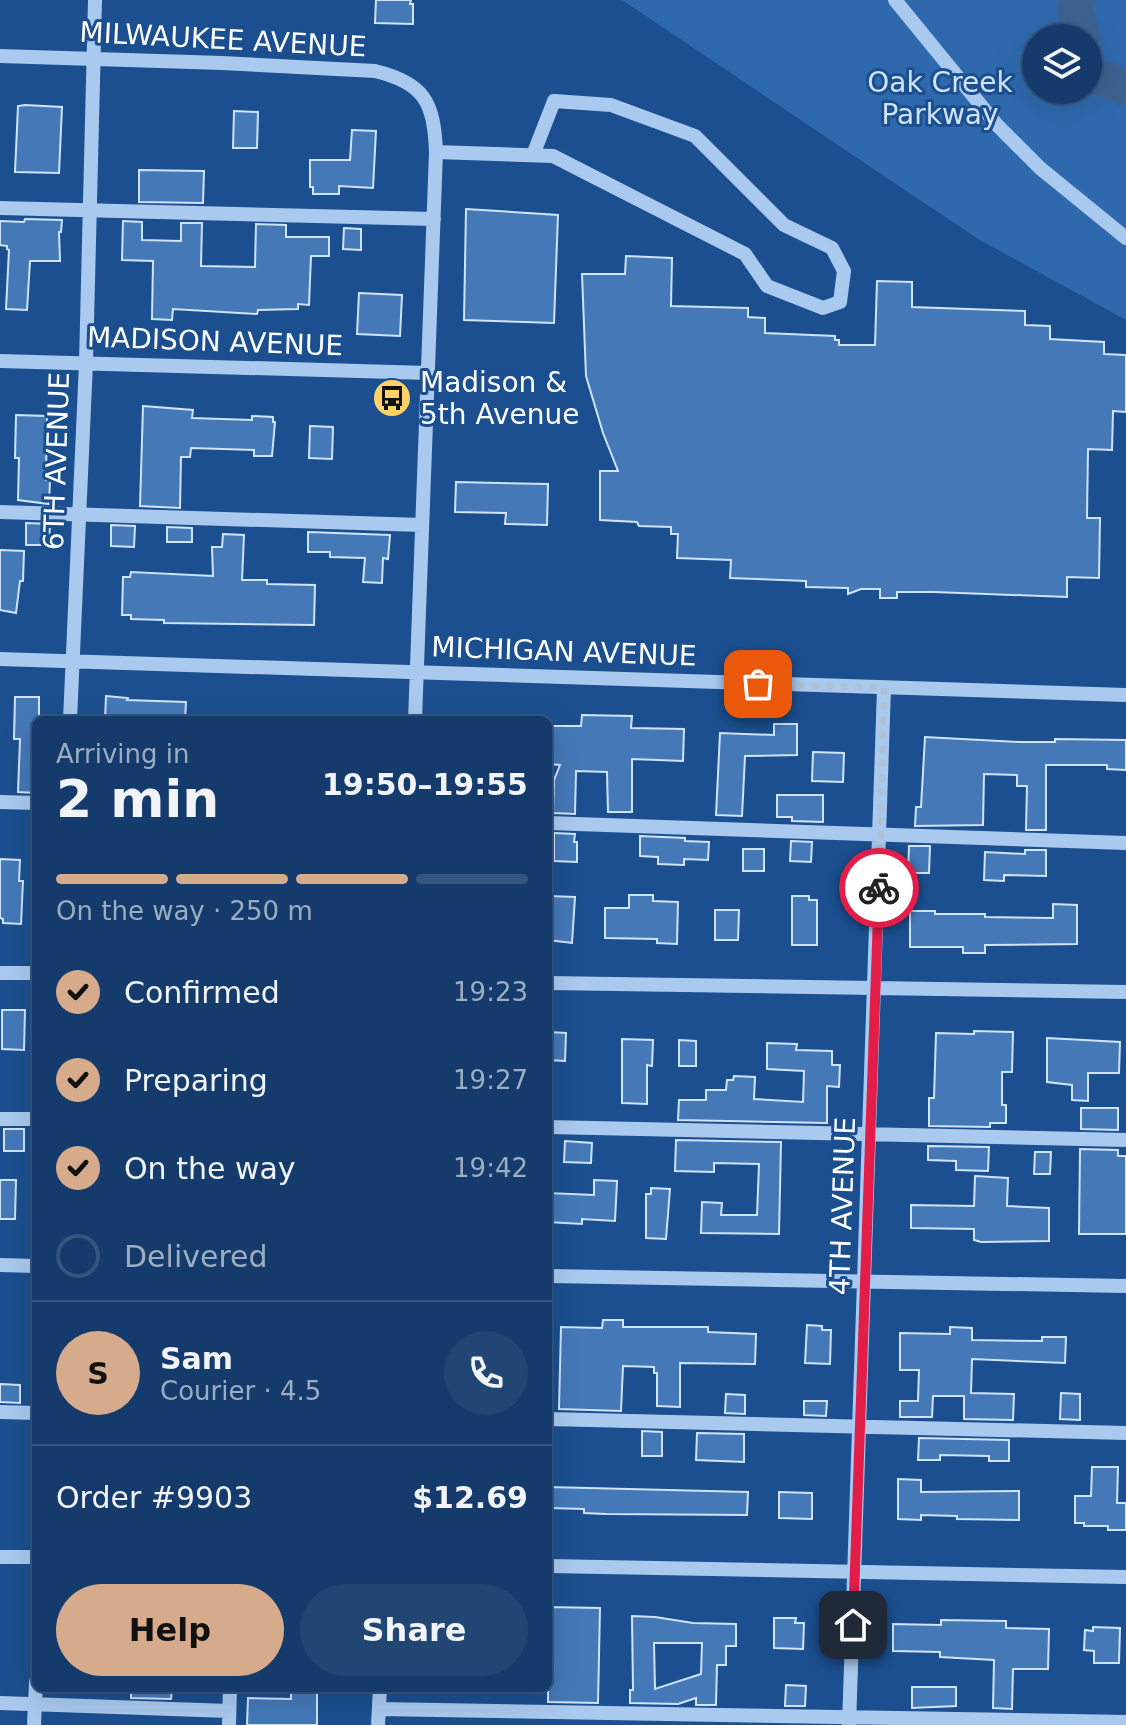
<!DOCTYPE html>
<html lang="en">
<head>
<meta charset="utf-8">
<style>
  body { margin:0; font-family:"DejaVu Sans",sans-serif; background:#214673; color:#f1f3f6; height:100vh; display:flex; flex-direction:column; font-size:30px; white-space:nowrap }
  * { box-sizing:border-box; margin:0 }
  p { font-size:26px; color:#9dadc1 }
  .icon { flex:none; width:44px; height:44px; fill:none; stroke:currentColor; stroke-width:2; stroke-linecap:round; stroke-linejoin:round }
  .map { position:relative; flex:1; overflow:hidden }
  .drawer { position:absolute; left:32px; top:716px; width:520px; height:976px; display:flex; flex-direction:column; background:#143b6b; border-radius:12px; box-shadow:0 8px 32px #0002,0 0 0 2px #33557e }
  .drawer>* { flex:none }
  .tools { position:absolute; left:1022px; top:24px; display:grid; gap:16px }
  .tools a { display:grid; place-items:center; width:80px; height:80px; border-radius:50%; background:#143b6b; box-shadow:0 8px 32px #0002,0 0 0 2px #33557e; font-size:40px }
  .pin { position:absolute; display:grid; place-items:center; width:68px; height:68px; color:#fff; margin:-34px; border-radius:16px; box-shadow:0 4px 12px #0006 }
  .courier { position:absolute; display:grid; place-items:center; width:80px; height:80px; margin:-40px; border:6px solid #e11d48; border-radius:50%; background:#fff; color:#222; box-shadow:0 2px 10px #0007 }
  .headline em { font-style:normal; font-weight:600 }
  .headline div { display:flex; flex-direction:column-reverse }
  .headline { display:flex; align-items:center; justify-content:space-between; height:136px; padding:0 24px }
  h1 { font-size:52px; font-weight:600; line-height:60px }
  .bar { display:grid; grid-template-columns:repeat(4,1fr); gap:12px 8px; align-content:center; height:96px; padding:0 24px }
  .bar i { height:10px; border-radius:6px; background:#33557e }
  .bar .on { background:#d6ab8b }
  .bar p { grid-column:span 4 }
  .line { display:flex; align-items:center; gap:20px; padding:0 24px; border-top:2px solid #33557e }
  .line div { flex:1 }
  .round { display:grid; place-items:center; flex:none; width:84px; height:84px; border-radius:42px; background:#214673 }
  ol { padding:0 24px; list-style:none }
  li { display:flex; align-items:center; gap:24px; height:88px }
  li p { margin-inline-start:auto }
  li .icon { padding:8px; border-radius:50%; background:#d6ab8b; color:#111; stroke-width:4 }
  li:last-child { color:#9dadc1 }
  li i { width:44px; height:44px; border:4px solid #33557e; border-radius:50% }
  .cta { display:flex; gap:16px; margin-top:auto; padding:16px 24px }
  .cta a { flex:1; height:92px; border-radius:48px; background:#d6ab8b; color:#111; font-size:32px; font-weight:600; line-height:92px; text-align:center }
  .cta a+a { background:#214673; color:#f1f3f6 }
  .map>svg:first-child { display:block }
  .green { fill:#2e69ad; fill-rule:evenodd }
  .lines { fill:none; stroke-linecap:round; stroke-linejoin:round }
  .river { stroke:#3c6290; stroke-width:36 }
  .building { fill:#4478b7; stroke:#cfe3fa; stroke-width:2; fill-rule:evenodd }
  .minor { stroke:#a9c9ee; stroke-width:14 }
  .done { stroke:#afc1d8; stroke-width:8; stroke-dasharray:0 14.4 }
  .route { stroke:#e11d48; stroke-width:10 }
  .labels { text-anchor:middle; stroke-width:6; stroke-linejoin:round; paint-order:stroke }
  .street-label { font-size:28px; fill:#fff; stroke:#1b4f8f }
  .park-label { font-size:28px; fill:#cfe3fa; stroke:#1b4f8f }
  .poi-label { font-size:28px; fill:#fff; stroke:#1b4f8f; text-anchor:start }
</style>
</head>
<body>
<div class="map">
<svg width="1126" height="1725" viewBox="0 0 1126 1725">
  <rect width="100%" height="100%" fill="#1b4f8f"/>
  <path class="green" d="M622 0H1126V320L978 239ZM1036 38H1088V90H1036Z"/>
  <g class="lines">
    <path class="river" d="M1078 0 1075 8 1082 38
      M1088 66 1090 73 1126 88"/>
  </g>
  <path class="building" d="M376 0H411L410 4H413V24L375 23Z
    M25 105 62 107 59 173 15 172 18 106Z
    M234 111 258 112 257 148H233Z
    M352 130 376 131 373 188 339 186V194H313V187H310V160H350Z
    M139 170 204 171 203 203 139 202Z
    M466 209 558 215 554 323 464 320Z
    M25 219 62 220 61 232H59L60 261H30L27 310 6 309 9 250 7 249V246L0 245V221L24 222Z
    M123 221 142 222V240L181 241V223H202L201 266 255 267 256 224 286 225V237H329V256H311L309 305 298 304V309L258 310 257 314 173 309 172 320 152 319 153 261 122 260Z
    M344 228 361 229V250L343 249Z
    M626 256 672 258 671 306 748 308V317L765 318V333L835 336V340H839V345H875L877 281 912 282V307L1025 311V325L1050 326V339L1104 342V354L1126 355V412L1113 411 1112 450 1088 449 1087 518H1100L1099 578 1067 577V597L934 592H897V598H880V589H861L848 594V588L806 587V581L730 578 731 560 677 558 678 534H671V527L639 526 637 522 600 520V471H618L603 433 586 376 582 274H625Z
    M359 293 402 295 400 336 357 334Z
    M143 406 193 410 192 418 252 420V416L273 417V422H275L272 456H254V450L191 448 190 457H181L180 508 140 506Z
    M16 415 47 416 46 480H50L49 504 18 500 19 458H15Z
    M310 426 333 427 332 459 309 458Z
    M456 482 548 484 547 525 505 524 506 513 455 512Z
    M26 523 50 524 49 545H26Z
    M111 525 135 526 134 547 111 546Z
    M167 527 192 528V542H167Z
    M308 532 390 535 388 559 383 558 382 583 363 582 365 558 330 557V552H308Z
    M223 534 244 535 242 580H267V584L315 585 314 625 164 623V620L131 619V615H122L123 577H130L131 572 213 576 212 547H222Z
    M0 550 24 551 23 581H20L16 613 0 610Z
    M106 696 128 698 127 700 186 702 185 720H105Z
    M15 697H39V720H36V793L18 792 20 739H14Z
    M582 715 632 716 631 728 684 729 683 761 632 759V812H608L607 772 576 771 575 814 553 813 554 780 560 765 548 764 549 726H581Z
    M774 724H797V755L745 756 742 816 716 815 720 733 774 735Z
    M925 737 1019 742H1055V739L1126 740V770L1107 769V765H1046V830H1026L1027 786H1017V775L984 774 983 825 915 826 916 807H921Z
    M813 752 844 753 843 782 812 781Z
    M777 795H823V822L792 821V817H777Z
    M554 833 575 834 574 842H577V862L554 861Z
    M640 836 685 838V841L709 842 708 860 684 859V865L658 864V857L640 856Z
    M791 841 812 842 811 862 790 861Z
    M909 846H930L929 873H908Z
    M743 849H764V871H743Z
    M1025 850H1046V876L1004 875V881L984 880 985 852 1025 854Z
    M0 859 20 860 19 881H23L21 924 3 923V919L0 918Z
    M629 895H653V901L678 902 677 944 657 943V939L605 938V908H629Z
    M549 896 575 897 572 943 548 940Z
    M792 896H809V900H817V945H792Z
    M1053 904 1077 905V944L985 945V953H963V947H910V911H935V914H985V917L1053 918Z
    M715 910H739L738 940H715Z
    M2 1010H25L24 1050 2 1049Z
    M974 1031 1013 1032 1012 1072H1002V1105H1006V1123H990V1127L929 1126V1098H934L936 1033 974 1034Z
    M548 1032 566 1033 565 1061 548 1060Z
    M1047 1038 1120 1042 1119 1073H1088V1101L1072 1100V1085L1047 1082Z
    M622 1039 653 1040 652 1066 647 1065V1104L622 1103Z
    M679 1040 696 1041V1066H679Z
    M767 1043 797 1044 796 1050 832 1051V1065H840L839 1087 827 1086V1123L678 1120 679 1100H706V1090H726L727 1080H733L734 1076 755 1077 754 1099 803 1102 804 1071 767 1069Z
    M1081 1108H1118V1130L1081 1129Z
    M4 1129H24V1151H4Z
    M676 1140 781 1142 779 1234 701 1233 702 1202 722 1203 721 1215H757L759 1164 714 1163V1172L675 1171Z
    M565 1141 592 1143 591 1163 564 1162Z
    M928 1146 989 1147 988 1171 956 1170V1161L928 1160Z
    M1080 1149 1118 1150V1156H1126V1234H1079Z
    M1035 1152H1051L1050 1174H1034Z
    M975 1176 1008 1178 1007 1206 1049 1208V1241L981 1242 974 1240V1229L911 1228V1205L974 1206Z
    M0 1180H16L15 1219H0Z
    M594 1180 617 1181 615 1221 582 1219V1224L548 1222V1193L594 1195Z
    M651 1188 670 1189 666 1239 646 1238V1194H651Z
    M603 1320H623V1327H708V1332L756 1334 755 1364 680 1363V1407L657 1406V1373H654V1367L623 1366 621 1411 559 1409 561 1327 602 1328Z
    M807 1325 822 1326V1330H831L830 1364 805 1363Z
    M950 1327 972 1328V1340L1042 1341V1337H1066L1065 1363 972 1359 971 1393 1014 1394 1013 1420 964 1419V1396H933L932 1417H900V1401H918L919 1370H900V1333L950 1334Z
    M0 1384 20 1385V1403L0 1402Z
    M1061 1393 1080 1394V1420L1060 1419Z
    M726 1394 745 1395V1414L725 1413Z
    M804 1401H827L826 1416 804 1415Z
    M642 1431 662 1432V1456H642Z
    M697 1433 744 1434V1462L696 1460Z
    M919 1438 1009 1440V1461H989V1456L940 1455V1460H918Z
    M1092 1467H1118L1117 1503H1126V1530H1108V1526H1084V1523H1075V1496H1091Z
    M898 1479 921 1480V1492L1019 1491V1520L957 1519V1516L921 1515V1520L898 1519Z
    M548 1487 748 1492 747 1515 606 1514 584 1513V1509L548 1508Z
    M779 1492 812 1493V1519L779 1518Z
    M548 1607 600 1608 598 1703 548 1702Z
    M632 1616 655 1617 693 1623 736 1624V1646H726V1665H717L716 1705H696V1698L678 1704 630 1703V1690H633ZM654 1643H702L701 1674 655 1689Z
    M774 1618H796L795 1623H804L803 1649 774 1648Z
    M941 1620 1006 1621V1628L1049 1629 1048 1669H1013L1012 1709 993 1708 994 1660 940 1657V1652L893 1651V1624L941 1625Z
    M1093 1627 1120 1628 1119 1663H1094V1651L1084 1650 1085 1630 1093 1631Z
    M786 1685 806 1686 805 1706H785Z
    M912 1687H956V1706L912 1708Z
    M131 1688H172L171 1699 131 1698Z
    M291 1688 317 1689V1725H247L248 1698 291 1699Z"/>
  <g class="lines">
    <path class="minor" d="M895 0 997 125 1040 168 1126 238
      M0 56 222 63 375 71C425 83 434 103 436 152L415 720
      M436 152 553 156 745 254 767 286 823 308 840 302 844 271 832 248 784 225 695 136 611 105 554 101 533 155
      M0 208 434 219
      M0 361 429 373
      M0 512 422 525
      M0 659 1126 695
      M70 720 86 363 95 0
      M0 802 36 803
      M548 823 1126 843
      M0 973H36
      M548 983 1126 992
      M0 1119H36
      M548 1127 1126 1140
      M0 1265 36 1266
      M548 1276 1126 1286
      M0 1412 36 1413
      M548 1419 1126 1433
      M0 1557H36
      M548 1566 1126 1577
      M0 1703 229 1711
      M379 1709 1126 1722
      M34 1725 36 1682
      M229 1725 230 1688
      M378 1725 380 1688
      M849 1725 884 688"/>
  </g>
  <g class="lines">
    <path class="done" d="M758 684 884 688 879 888"/>
    <path class="route" d="M853 1625 879 888"/>
  </g>
  <defs>
    <symbol id="bus-disc" viewBox="-11 -11 22 22"><circle r="9.5" fill="#ffd166" stroke="#1b4f8f"/><path d="M-5-6H5V4H4V6H2V4H-2V6H-4V4H-5ZM-3.5-4V0h7V-4ZM-3.5 1.2v1.5H-2V1.2ZM2 1.2v1.5H3.5V1.2Z" fill="#111"/></symbol>
  </defs>
  <g fill-rule="evenodd">
    <use href="#bus-disc" x="370" y="376" width="44" height="44"/>
  </g>
  <g class="labels">
    <g class="street-label">
      <text transform="translate(223 39) rotate(3)" y="10">MILWAUKEE AVENUE</text>
      <text transform="translate(215 341) rotate(2)" y="10">MADISON AVENUE</text>
      <text transform="translate(56 461) rotate(-88)" y="10">6TH AVENUE</text>
      <text transform="translate(564 651) rotate(2)" y="10">MICHIGAN AVENUE</text>
      <text transform="translate(842 1206) rotate(-88)" y="10">4TH AVENUE</text>
    </g>
    <g class="park-label">
      <text x="940" y="92">Oak Creek<tspan x="940" dy="32">Parkway</tspan></text>
    </g>
    <g class="poi-label">
      <text x="420" y="392">Madison &amp;<tspan x="420" dy="32">5th Avenue</tspan></text>
    </g>
  </g>
</svg>
<div class="tools">
<a><svg class="icon" aria-label="layers" viewBox="0 0 24 24"><path d="M12 4l9 5-9 5-9-5zM3 14l9 5 9-5"/></svg></a>
</div>
<div class="pin" style="left:758px;top:684px;background:#ea580c"><svg class="icon" aria-label="bag" viewBox="0 0 24 24"><path d="M5 8h14l-1 12H6zM9 8a3 3 0 0 1 6 0"/></svg></div>
<div class="pin" style="left:853px;top:1625px;background:#1f2937"><svg class="icon" aria-label="home" viewBox="0 0 24 24"><path d="M3 11l9-7 9 7M6 9v11h12V9"/></svg></div>
<div class="courier" style="left:879px;top:888px"><svg class="icon" aria-label="bike" viewBox="0 0 24 24"><circle cx="6" cy="16" r="4"/><circle cx="18" cy="16" r="4"/><path d="M6 16l4-8h5l3 8M10 8l3 8H6M13 5h3"/></svg></div>
<section class="drawer">
<div class="headline"><div><h1>2 min</h1><p>Arriving in</p></div><em>19:50–19:55</em></div>
<div class="bar"><i class="on"></i><i class="on"></i><i class="on"></i><i></i><p>On the way · 250 m</p></div>
<ol>
<li><svg class="icon" aria-label="check" viewBox="0 0 24 24"><path d="M5 12l5 5 9-10"/></svg>Confirmed<p>19:23</p></li>
<li><svg class="icon" aria-label="check" viewBox="0 0 24 24"><path d="M5 12l5 5 9-10"/></svg>Preparing<p>19:27</p></li>
<li><svg class="icon" aria-label="check" viewBox="0 0 24 24"><path d="M5 12l5 5 9-10"/></svg>On the way<p>19:42</p></li>
<li><i></i>Delivered</li>
</ol>
<div class="line" style="height:144px"><b class="round" style="background:#d6ab8b;color:#111">S</b><div><b>Sam</b><p>Courier · 4.5</p></div><a class="round"><svg class="icon" aria-label="phone" viewBox="0 0 24 24"><path d="M5 4h4l2 5-3 2q2 4 5 5l2-3 5 2v4C11 20 4 13 5 4z"/></svg></a></div>
<div class="line" style="height:104px"><div>Order #9903</div><b>$12.69</b></div>
<div class="cta"><a>Help</a><a>Share</a></div>
</section>
</div>
</body>
</html>
